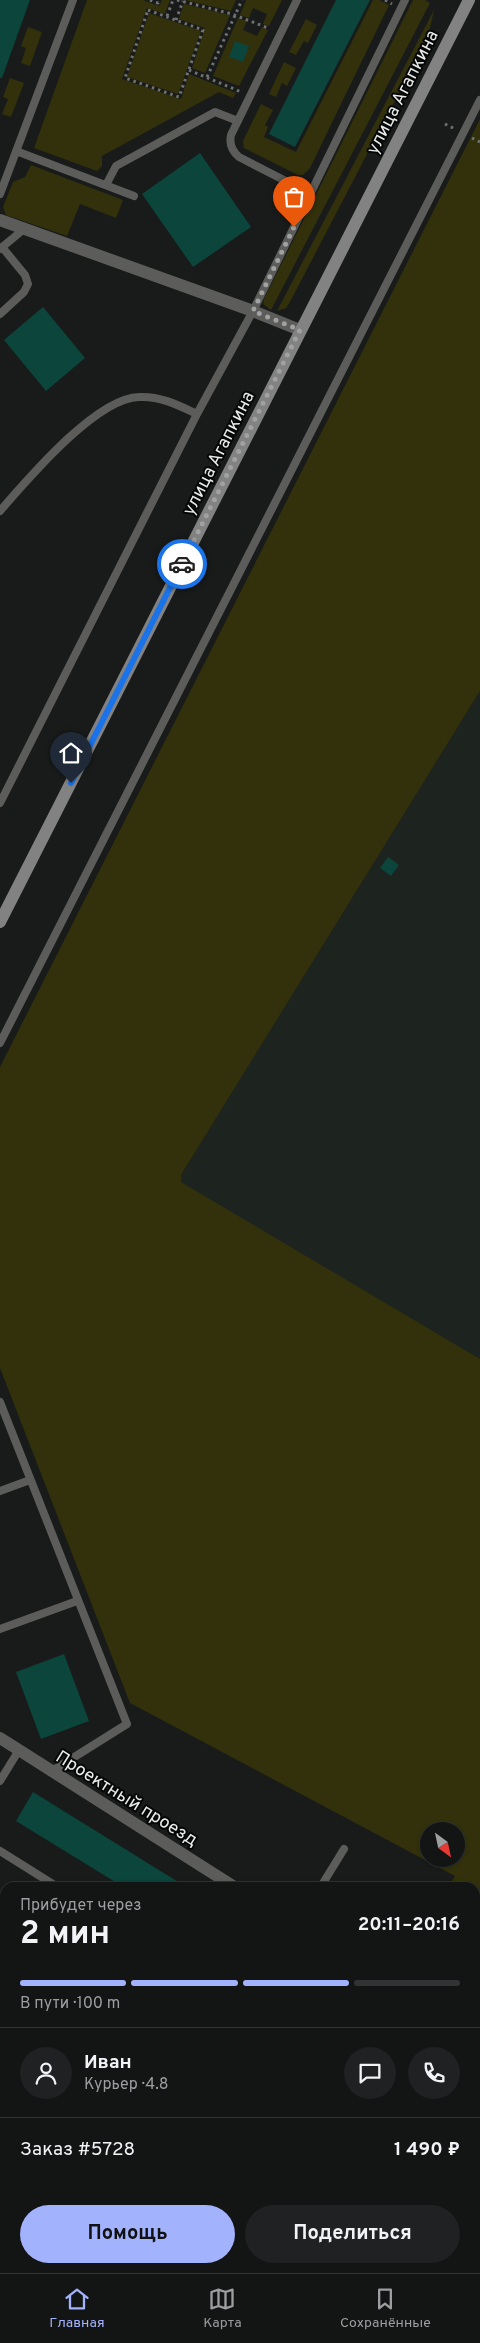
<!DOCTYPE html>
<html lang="ru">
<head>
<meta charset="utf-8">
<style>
  body { margin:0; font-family:Overpass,sans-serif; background:#202122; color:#f1f3f6; height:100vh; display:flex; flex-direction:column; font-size:19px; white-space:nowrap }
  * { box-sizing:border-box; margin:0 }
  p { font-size:16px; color:#9d9ea0 }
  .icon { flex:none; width:28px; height:28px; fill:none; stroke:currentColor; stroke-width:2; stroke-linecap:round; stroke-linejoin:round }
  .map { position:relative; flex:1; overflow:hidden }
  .details { position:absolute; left:0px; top:1882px; width:480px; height:391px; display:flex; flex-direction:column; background:#131414; border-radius:15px 15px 0 0; box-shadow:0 1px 4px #0004,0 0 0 1px #323334 }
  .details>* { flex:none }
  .needle { width:32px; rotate:147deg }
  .buttons { position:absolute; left:420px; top:1822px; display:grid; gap:10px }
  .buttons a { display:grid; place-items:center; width:45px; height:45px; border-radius:50%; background:#131414; box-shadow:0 1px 4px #0004,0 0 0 1px #323334; font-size:25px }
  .pin { position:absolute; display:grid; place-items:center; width:42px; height:42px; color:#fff; margin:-51px -21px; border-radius:50% 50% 50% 0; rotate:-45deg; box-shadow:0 0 5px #0007 }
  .pin .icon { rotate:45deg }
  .courier { position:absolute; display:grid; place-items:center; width:50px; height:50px; margin:-25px; border:4px solid #1a73e8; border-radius:50%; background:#fff; color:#222; box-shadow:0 1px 6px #0007 }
  .head em { font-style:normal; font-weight:700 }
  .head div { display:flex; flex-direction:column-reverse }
  .head { display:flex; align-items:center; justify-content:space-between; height:85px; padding:0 20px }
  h1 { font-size:32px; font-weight:700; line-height:38px }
  .bar { display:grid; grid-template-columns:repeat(4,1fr); gap:8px 5px; align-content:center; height:60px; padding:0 20px }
  .bar i { height:6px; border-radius:4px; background:#323334 }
  .bar .active { background:#a3b2fd }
  .bar p { grid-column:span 4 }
  .line { display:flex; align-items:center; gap:12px; padding:0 20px; border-top:1px solid #323334 }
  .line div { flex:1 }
  .round { display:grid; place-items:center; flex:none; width:52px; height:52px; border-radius:26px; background:#202122 }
  .button { display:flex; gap:10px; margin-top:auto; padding:10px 20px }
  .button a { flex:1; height:58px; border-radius:30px; background:#a3b2fd; color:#111; font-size:20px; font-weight:700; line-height:58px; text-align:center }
  .button a+a { background:#202122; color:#f1f3f6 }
  .menu { display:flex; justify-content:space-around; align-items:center; height:70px; border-top:1px solid #323334; background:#131414; font-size:14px; color:#9d9ea0 }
  .menu a { display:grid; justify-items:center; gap:2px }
  .menu .active { color:#a3b2fd }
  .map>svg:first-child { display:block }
  .built { fill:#1d241f }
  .green { fill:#32310c; fill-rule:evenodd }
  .building { fill:#0b453c }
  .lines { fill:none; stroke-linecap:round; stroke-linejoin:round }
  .path { stroke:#707271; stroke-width:3; stroke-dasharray:2.5 4; stroke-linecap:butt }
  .lane { stroke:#5c5d5b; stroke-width:8 }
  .street { stroke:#5c5d5b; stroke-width:12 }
  .secondary { stroke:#818281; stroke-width:12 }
  .done { stroke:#a0a2a1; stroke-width:5; stroke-dasharray:0 9 }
  .route { stroke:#1a73e8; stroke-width:6 }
  .labels { text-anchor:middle; stroke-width:4; stroke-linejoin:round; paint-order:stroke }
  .street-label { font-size:18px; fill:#e9ebea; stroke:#050606 }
</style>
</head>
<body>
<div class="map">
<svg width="480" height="2273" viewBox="0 0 480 2273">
  <rect width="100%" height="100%" fill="#191b1a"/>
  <path class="built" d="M480 691V1359L181 1183V1175Z
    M208 2269H295L292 2273H215Z"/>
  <path class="green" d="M87 0H143L159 6 162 0H170L165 14 147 8 122 79 181 99 189 74 236 93 233 98 219 92 102 156V166L97 171 34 148Z
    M185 0H236L231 11Z
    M246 0H282L269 26 263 24 267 14 253 8 249 18 240 15Z
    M373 0H379L389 5 310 168 303 175H298L244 148 243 141 261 104 273 110 265 125 268 127 264 137 296 152Z
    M413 0H425L430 3 271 310 263 304 264 299Z
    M184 4 230 15 205 73 192 68 205 28 179 19Z
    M434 10 428 37 290 302 286 308 277 311Z
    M149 13 201 31 178 94 127 77Z
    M238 18 247 21 243 30 257 36 262 27 268 30 239 86 213 76Z
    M306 19 317 25 308 43 304 41 296 55 289 52Z
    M28 27 42 32 30 66 21 63 26 48 21 46Z
    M284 62 296 68 287 86 282 83 276 97 269 94Z
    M10 78 24 83 11 117 2 114 8 99 3 97Z
    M480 119V691L181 1175V1182L480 1359V1997L475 1994V1888L448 1887 455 1876 130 1703 0 1368V1067ZM429 1831H456V1859H429Z
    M31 165 123 200 116 218 80 204 67 236 6 215 3 207 13 182 25 177Z
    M5 2198V2252L0 2246V2199Z
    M18 2269H127L134 2273H21Z"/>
  <path class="building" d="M0 0H30L2 78H0Z
    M336 0H370L295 147 269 134Z
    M235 41 249 46 243 62 229 57Z
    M200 153 251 227 193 267 142 194Z
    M43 307 85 358 46 391 4 340Z
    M388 857 399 865 391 876 380 868Z
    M64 1654 89 1721 41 1739 16 1672Z
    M33 1792 188 1888H125L16 1821Z"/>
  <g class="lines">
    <path class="path" d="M150 0 158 3 159 0
      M177 0 232 14 268 28
      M385 0 392 4
      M148 10 203 30 179 97 125 78Z
      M167 16 173 0
      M176 20 183 1
      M189 70 241 92
      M207 77 242 0
      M445 124 455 129
      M472 138 480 142
      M0 1996 5 2000"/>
    <path class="lane" d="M297 0 231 135C229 144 232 151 239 157L311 194
      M16 151 134 196
      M106 185 116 166 215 112 238 121
      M0 194 73 0
      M0 249 24 229
      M0 314 24 292 28 284 25 275 2 247
      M0 511C28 479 96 398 139 397 161 396 178 405 197 414
      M0 803 197 414 253 311 405 0
      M0 1043 480 100
      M0 1402 127 1724 52 1771
      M0 1491 30 1480
      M0 1629 77 1601
      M0 1781 19 1750
      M0 1851 59 1888
      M320 1888 344 1849
      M0 1983 5 1975
      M475 2194 480 2186
      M169 2269 175 2273
      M335 2273 338 2269
      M426 2273 429 2269"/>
    <path class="street" d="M0 220 253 311 300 330
      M0 1738 236 1888
      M475 2035 480 2038"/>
    <path class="secondary" d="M0 922 469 0"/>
  </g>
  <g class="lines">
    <path class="done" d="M182 564 300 330 253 311 294 227"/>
    <path class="route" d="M71 783 182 564"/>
  </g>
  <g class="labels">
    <g class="street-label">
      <text transform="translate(402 92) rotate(-63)" y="6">улица Агапкина</text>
      <text transform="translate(218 453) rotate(-63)" y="6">улица Агапкина</text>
      <text transform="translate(127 1798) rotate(32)" y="6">Проектный проезд</text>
    </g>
  </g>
</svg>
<div class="buttons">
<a><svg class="needle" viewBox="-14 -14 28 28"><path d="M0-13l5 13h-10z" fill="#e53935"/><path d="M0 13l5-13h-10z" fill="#9d9ea0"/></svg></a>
</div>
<div class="pin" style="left:294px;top:227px;background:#ea580c"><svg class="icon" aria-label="bag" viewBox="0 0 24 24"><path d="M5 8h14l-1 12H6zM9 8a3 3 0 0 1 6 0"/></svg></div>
<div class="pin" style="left:71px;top:783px;background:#1f2937"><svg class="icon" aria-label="home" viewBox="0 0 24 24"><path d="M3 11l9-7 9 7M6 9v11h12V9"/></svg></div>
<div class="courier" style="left:182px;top:564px"><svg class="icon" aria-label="car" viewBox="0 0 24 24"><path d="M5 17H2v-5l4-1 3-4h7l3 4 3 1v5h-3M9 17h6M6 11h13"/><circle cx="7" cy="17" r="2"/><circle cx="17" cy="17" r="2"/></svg></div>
<section class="details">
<div class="head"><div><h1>2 мин</h1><p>Прибудет через</p></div><em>20:11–20:16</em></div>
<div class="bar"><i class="active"></i><i class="active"></i><i class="active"></i><i></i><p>В пути · 100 m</p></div>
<div class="line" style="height:90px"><a class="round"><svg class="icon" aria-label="person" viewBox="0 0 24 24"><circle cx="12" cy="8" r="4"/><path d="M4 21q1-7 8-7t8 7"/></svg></a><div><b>Иван</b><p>Курьер · 4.8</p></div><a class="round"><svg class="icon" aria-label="chat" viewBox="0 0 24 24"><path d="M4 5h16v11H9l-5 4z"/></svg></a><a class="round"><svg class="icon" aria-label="phone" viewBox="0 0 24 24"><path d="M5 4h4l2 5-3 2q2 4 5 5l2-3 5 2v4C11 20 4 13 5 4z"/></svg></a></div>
<div class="line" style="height:65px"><div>Заказ #5728</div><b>1 490 ₽</b></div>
<div class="button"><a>Помощь</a><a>Поделиться</a></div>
</section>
</div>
<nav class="menu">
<a class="active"><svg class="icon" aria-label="home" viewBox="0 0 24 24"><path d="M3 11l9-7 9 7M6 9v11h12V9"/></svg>Главная</a>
<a><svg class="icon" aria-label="map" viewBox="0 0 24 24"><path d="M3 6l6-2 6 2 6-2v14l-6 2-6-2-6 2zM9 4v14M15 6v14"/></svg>Карта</a>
<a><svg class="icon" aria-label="saved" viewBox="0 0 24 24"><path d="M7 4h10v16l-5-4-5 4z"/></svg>Сохранённые</a>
</nav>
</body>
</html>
